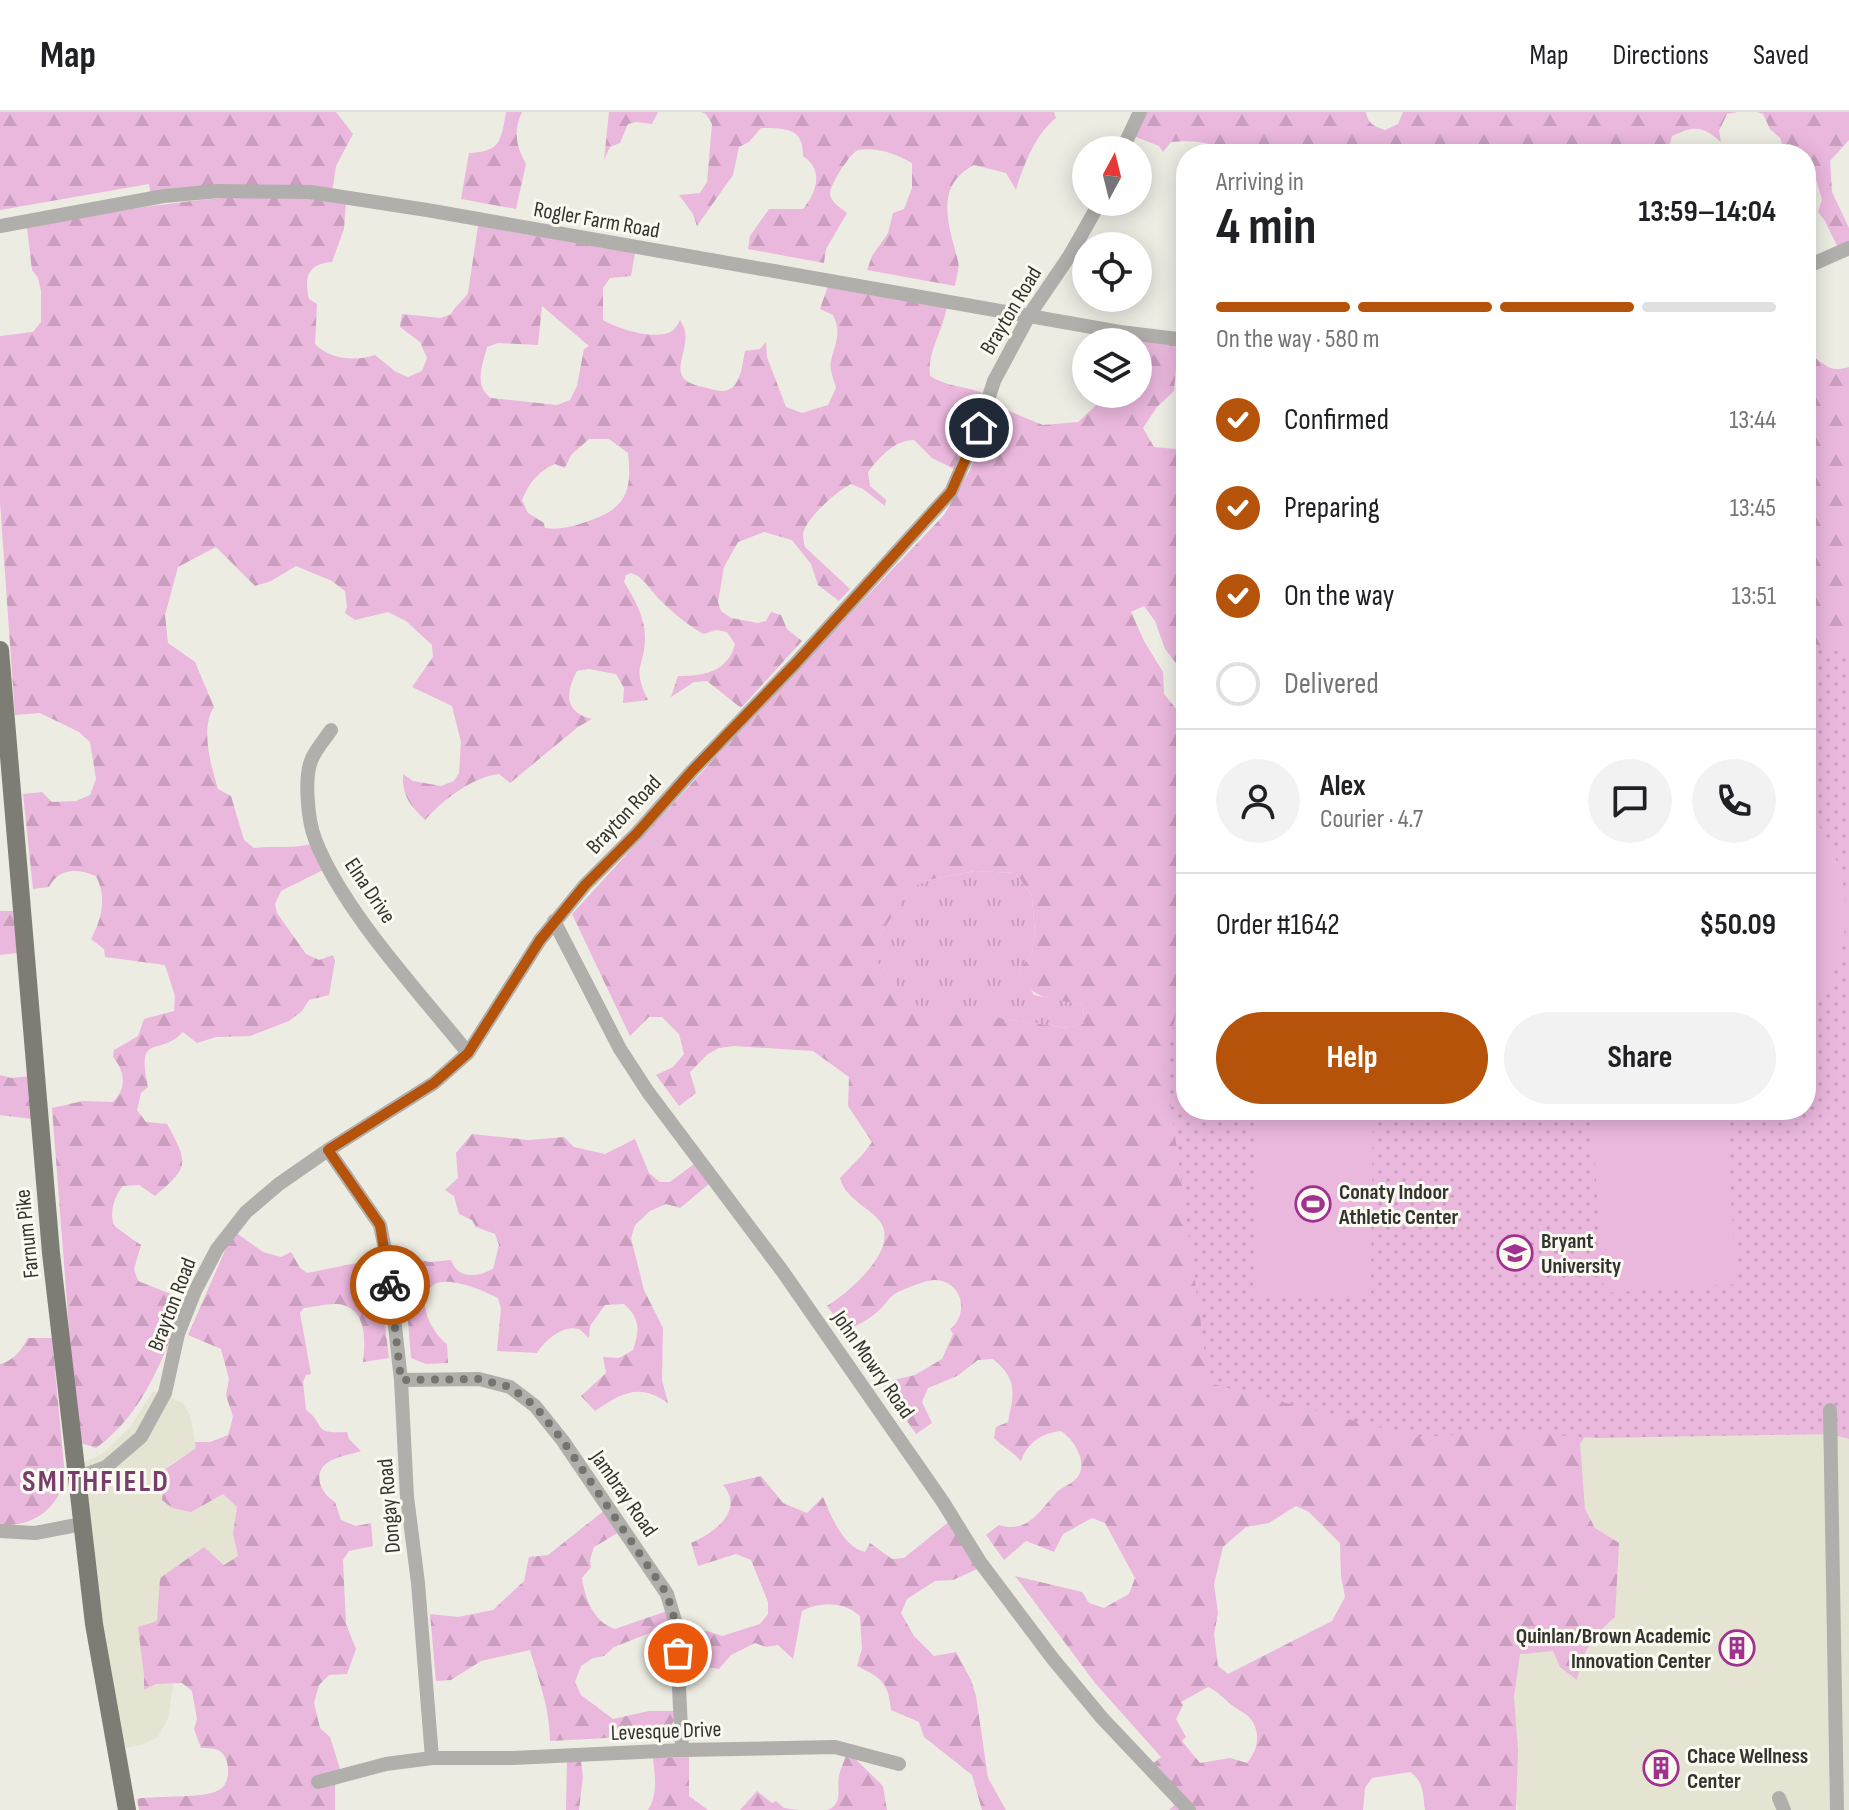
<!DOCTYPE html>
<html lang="en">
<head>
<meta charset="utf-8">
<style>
  body { margin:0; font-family:"Sofia Sans Condensed",sans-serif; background:#f2f2f2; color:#202124; height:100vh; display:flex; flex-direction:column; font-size:30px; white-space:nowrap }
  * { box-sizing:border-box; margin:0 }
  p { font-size:26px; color:#757577 }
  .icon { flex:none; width:44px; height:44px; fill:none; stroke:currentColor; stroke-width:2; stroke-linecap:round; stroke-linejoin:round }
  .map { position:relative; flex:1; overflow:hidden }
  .drawer { position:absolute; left:1176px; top:32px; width:640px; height:976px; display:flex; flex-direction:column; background:#fff; border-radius:32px; box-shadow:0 4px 20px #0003 }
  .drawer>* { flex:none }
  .needle { width:52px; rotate:7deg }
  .tools { position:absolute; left:1072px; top:24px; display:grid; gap:16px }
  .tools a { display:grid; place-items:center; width:80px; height:80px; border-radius:50%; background:#fff; box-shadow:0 4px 20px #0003; font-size:40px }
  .pin { position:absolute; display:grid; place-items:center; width:68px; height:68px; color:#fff; margin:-34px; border:4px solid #fff; border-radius:50%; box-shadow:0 2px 8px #0007 }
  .courier { position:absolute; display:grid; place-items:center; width:80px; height:80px; margin:-40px; border:6px solid #b45309; border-radius:50%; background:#fff; color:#222; box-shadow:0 2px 10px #0007 }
  .overview em { font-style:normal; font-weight:700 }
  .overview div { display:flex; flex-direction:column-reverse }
  .overview { display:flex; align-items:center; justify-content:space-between; height:136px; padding:0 40px }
  h1 { font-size:52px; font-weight:700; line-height:60px }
  .bar { display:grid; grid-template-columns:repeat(4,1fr); gap:12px 8px; align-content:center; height:96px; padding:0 40px }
  .bar i { height:10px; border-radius:6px; background:#e0e0e0 }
  .bar .on { background:#b45309 }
  .bar p { grid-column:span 4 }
  .line { display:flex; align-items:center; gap:20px; padding:0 40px; border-top:2px solid #e0e0e0 }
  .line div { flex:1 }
  .round { display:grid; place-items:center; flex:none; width:84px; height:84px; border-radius:42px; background:#f2f2f2 }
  ol { padding:0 40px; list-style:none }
  li { display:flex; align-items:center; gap:24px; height:88px }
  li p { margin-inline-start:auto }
  li .icon { padding:8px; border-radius:50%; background:#b45309; color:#fff; stroke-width:4 }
  li:last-child { color:#757577 }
  li i { width:44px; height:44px; border:4px solid #e0e0e0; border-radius:50% }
  .action { display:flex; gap:16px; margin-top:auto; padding:16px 40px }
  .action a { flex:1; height:92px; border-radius:48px; background:#b45309; color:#fff; font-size:32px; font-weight:700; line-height:92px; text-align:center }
  .action a+a { background:#f2f2f2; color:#202124 }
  header { display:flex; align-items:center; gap:48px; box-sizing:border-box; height:112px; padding:0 40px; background:#fff; border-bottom:2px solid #e0e0e0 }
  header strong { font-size:38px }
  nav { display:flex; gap:44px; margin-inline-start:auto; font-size:28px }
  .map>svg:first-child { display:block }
  .built { fill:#e5e4d3 }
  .grass { fill:url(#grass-tufts) }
  .forest { fill:url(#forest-firs); fill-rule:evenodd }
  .park { fill:url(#park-dots) }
  .garden { fill:#eab7dd }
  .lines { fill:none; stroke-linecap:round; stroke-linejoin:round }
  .minor { stroke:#b0afab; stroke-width:14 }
  .major { stroke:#7d7c75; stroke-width:18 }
  .done { stroke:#75746f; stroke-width:8; stroke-dasharray:0 14.4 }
  .route { stroke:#b45309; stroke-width:10 }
  .labels { text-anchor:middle; stroke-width:6; stroke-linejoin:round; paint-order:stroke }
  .street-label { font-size:22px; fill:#343330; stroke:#fbfaf0 }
  .poi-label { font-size:22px; font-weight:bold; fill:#343330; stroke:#fbfaf0; text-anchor:start }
  .district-label { font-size:30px; font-weight:bold; letter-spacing:2px; fill:#773e6b; stroke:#fbfaf0 }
</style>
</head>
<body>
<header>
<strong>Map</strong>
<nav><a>Map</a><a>Directions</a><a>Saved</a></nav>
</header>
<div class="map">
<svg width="1849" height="1698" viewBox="0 0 1849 1698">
  <defs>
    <pattern id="grass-tufts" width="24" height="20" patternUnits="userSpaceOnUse" patternTransform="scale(2)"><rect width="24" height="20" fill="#eab7dd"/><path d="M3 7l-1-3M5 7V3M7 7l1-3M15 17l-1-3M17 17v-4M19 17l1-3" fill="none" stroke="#c99ebe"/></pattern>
    <pattern id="forest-firs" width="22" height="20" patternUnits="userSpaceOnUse" patternTransform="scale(2)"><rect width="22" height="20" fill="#eab7dd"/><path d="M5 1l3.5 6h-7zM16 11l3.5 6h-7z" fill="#c99ebe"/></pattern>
    <pattern id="park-dots" width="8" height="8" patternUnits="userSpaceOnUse" patternTransform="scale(2)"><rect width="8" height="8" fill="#eab7dd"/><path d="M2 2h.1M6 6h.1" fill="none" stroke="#c99ebe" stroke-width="1.8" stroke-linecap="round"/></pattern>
  </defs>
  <rect width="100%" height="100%" fill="#edece3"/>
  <path class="built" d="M1849 649V1698H1518L1451 1471 1193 1285 1165 951 1186 998H1806Z
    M153 1279 183 1291 190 1303 196 1336 169 1353 191 1400 223 1381 237 1394 233 1422 238 1444 225 1453 204 1435 161 1466 157 1509 144 1563V1578L156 1572H173L168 1607 158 1625 142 1633 118 1637 71 1356 100 1343 112 1333 131 1314Z"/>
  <path class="grass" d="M975 759 1016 761 1032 784 1035 822 1032 841 1019 858 1034 883 1083 893 1084 911 1068 916 914 894 877 850V829L908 776 933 767Z"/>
  <path class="forest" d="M0 0H336L353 22 336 54 332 81 151 84 149 72 0 98Z
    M506 0H522C513 19 516 34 526 52L516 97 461 87 469 41C501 40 501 28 506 0Z
    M609 0H658L652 12 636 10 628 12 620 31 610 35 604 48Z
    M701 0H1054L1056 6C1036 21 1023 54 1016 78L1006 61 974 53C933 74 949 114 958 149 960 156 956 166 955 174L867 158 872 144 888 121 893 101 904 97 912 76V51C896 42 877 35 858 38 851 40 828 75 830 83 832 91 841 96 847 101L826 137 824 151 748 137 750 124 769 97H803C817 80 824 58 803 44 803 14 785 17 761 16L749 30 739 35 733 63 697 114 693 102 679 83 700 81 707 70 712 12 706 2Z
    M1140 0H1366C1368 12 1374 14 1385 18L1398 12 1403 0H1738L1727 2 1719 19 1721 30C1703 14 1695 13 1672 24L1667 42H1540L1527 33 1501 42H1352L1347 35 1329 36 1321 42H1228C1215 29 1189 28 1171 30L1163 40 1159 34 1131 23Z
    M1757 0H1849V28L1830 49 1832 80 1849 116V134L1839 138 1825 109 1818 100 1822 88 1814 60 1806 55V42H1783L1781 27 1770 17 1763 2Z
    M280 82 346 89 344 117 332 150C308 152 304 164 309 187L317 192 315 232C329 247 355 250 375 243L396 260 408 265 422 259 427 246 420 230 400 215 402 202 441 206 451 202C456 193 463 189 468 181L478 114 635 141 631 164 610 166 603 176V208C617 217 658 229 672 219 676 216 678 212 680 208 682 212 685 216 685 220 689 244 663 267 703 275 709 276 716 279 722 279 741 279 742 253 745 239L760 237 766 230 767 245 786 295 802 301 828 293 836 276C834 268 829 257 831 249 835 231 842 221 833 203L820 197 828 174 947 194C943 219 927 240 930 264 946 275 967 274 985 282 973 306 970 335 956 358L932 346 914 328C894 328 880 345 868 360L870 374 886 388 885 394 863 377 851 372C838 378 805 407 803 422 803 427 804 431 805 435L850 477 839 489 818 473 811 452 792 428 764 420 738 430 724 455 718 490 721 499 731 506 758 511 766 509 771 500 781 503 787 517 802 529 741 596 707 569 694 570 671 585 678 564C704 564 728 560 735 532L727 520 716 518 704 522C688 514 671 499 659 487 649 477 644 465 631 461L626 463 624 470C634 486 645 505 645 525 645 556 631 554 648 588L623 591 624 576 616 562 589 557 577 559C566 580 563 600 592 607L578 615 510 671 499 662C472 665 443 688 425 708 410 693 402 684 403 662L413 669 441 674 454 669 459 661 461 630 452 594 412 575 433 545 432 533 406 509 388 500 355 508 345 501 347 495 345 479 332 469 296 454 271 469 255 474 216 435 178 455 165 503 168 531 195 550 214 595C200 616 211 654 218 677L231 684 244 728 254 736C277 733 291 738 315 731L329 755 281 779 275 792 277 801 306 842 319 848 333 843 335 849 329 883 309 888 302 899 289 909 250 924 216 925 197 931 183 920C158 946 136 919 148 975L141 981 137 998 146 1010 167 1012C189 1052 189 1055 155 1084L139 1073 123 1074C115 1083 109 1100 114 1113 116 1116 137 1130 141 1133L134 1157 138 1169 186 1188C164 1243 145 1301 96 1336L81 1331 77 1320 52 996 83 989 113 990C127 977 125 959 113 945L114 938 138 924 144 907 174 899 175 884 165 853 105 845 104 837 91 827C102 807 107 785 96 764 76 756 59 756 49 775L33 777 23 682 42 680 52 690 76 689 90 683 96 667 90 630 79 620 40 601 15 603 0 390V224L33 220 41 210V179L38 166 32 158 27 115C111 99 194 86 280 82ZM542 194 589 234 584 237 577 274 570 288 557 293 491 286C473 274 483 252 487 235L498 231 538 233ZM589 327H609L628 341C633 383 624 398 583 411 570 415 558 418 545 416L544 411 528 401 522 388C529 371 538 359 555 352L565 356 571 343Z
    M1135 228 1178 233 1174 279 1157 295 1143 316 1154 335 1186 338V564L1165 537 1155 509 1144 494 1131 500 1144 529 1163 560 1164 582 1183 605 1186 622V998L1591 1316 1580 1332 1585 1397 1595 1416 1619 1431 1615 1505C1591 1526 1584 1536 1577 1568L1560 1555 1553 1539 1520 1542 1514 1585 1518 1638 1516 1698H1425C1423 1683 1424 1669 1410 1660L1372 1666 1365 1676 1363 1698H1169L1179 1689 1150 1654 1161 1645 1095 1571 1015 1464 1082 1480 1089 1491 1104 1496 1129 1482 1135 1466 1105 1411 1092 1406 1063 1422 1054 1440 1026 1429 1004 1448 986 1423 999 1413C1027 1422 1039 1400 1055 1382 1061 1375 1070 1373 1076 1367 1090 1353 1074 1327 1061 1319 1042 1321 1028 1330 1021 1349 1012 1339 1003 1335 994 1326L996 1315 1008 1310C1014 1282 1018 1267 993 1247L978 1248 957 1264 928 1276 922 1290 932 1311 916 1322 881 1271 915 1263 942 1247 953 1222 950 1217C970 1201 962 1169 935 1168 926 1168 913 1174 905 1177 888 1183 889 1190 877 1200 869 1208 856 1213 846 1219L827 1194C848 1181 905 1134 877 1106 864 1093 845 1085 840 1066L863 1042 872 1030 848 994 849 965 813 939 734 934 719 936 708 942 690 960 696 981 679 994 656 963 673 955 684 942 679 922 662 905H649L630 924 572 802 755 602 944 403 970 358 994 293 1043 313 1078 310 1108 282H1138V230ZM975 759 1016 761 1032 784 1035 822 1032 841 1019 858C1026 888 1056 887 1083 893L1084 911 1067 916 914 893 877 850V829L909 776 933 767ZM1296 1394 1309 1400 1340 1431 1341 1464 1345 1485 1332 1509 1228 1562 1218 1554 1214 1522 1218 1501 1214 1472 1223 1435 1246 1415 1269 1411ZM1208 1575C1219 1580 1224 1587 1233 1594 1238 1598 1245 1601 1249 1605 1262 1620 1258 1638 1247 1651L1230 1646 1200 1651 1182 1629 1186 1625 1176 1607 1183 1593 1181 1590Z
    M1806 240C1825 250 1827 262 1849 255V668L1806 632Z
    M0 799H13L17 841 0 843Z
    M0 963 11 966 29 964 32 1007 0 1003Z
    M472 1022 529 1028 564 1025 574 1035 605 1042 635 1027 649 1061 660 1070H670L698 1049 715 1067 680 1096 666 1092 650 1099 635 1113 631 1126 644 1178 663 1216 662 1268 668 1291C640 1271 622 1280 595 1299L581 1284 606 1261 603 1245 619 1246 633 1238C640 1218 640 1206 624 1192L605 1193 590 1214 589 1226C585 1223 582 1218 578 1217 563 1212 543 1230 537 1241L497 1239 501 1196 498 1186C485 1179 449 1164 435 1172 412 1186 433 1222 447 1232L448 1251 426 1252 411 1246 403 1145 430 1150 451 1148C458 1168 478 1165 493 1157L499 1133 495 1122 476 1115 472 1108 459 1102 454 1084 445 1078 458 1066 456 1041Z
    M235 1120 263 1140 281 1145 291 1140 300 1156 307 1161 377 1147 389 1246 363 1250C365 1232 368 1200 343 1193 333 1190 315 1195 304 1196L300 1201 311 1262 306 1263 303 1270 306 1298C327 1313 310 1322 347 1320L349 1327 361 1339C352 1342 339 1344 330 1349 311 1360 320 1381 335 1390L341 1408 356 1414 371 1411 373 1434 349 1439 343 1448 346 1512 356 1537 347 1562 329 1563 319 1573 314 1591 320 1616 330 1625 341 1660 335 1666V1698H139L137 1687C157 1683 205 1687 219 1678 231 1672 231 1647 220 1639 215 1636 207 1636 201 1636L194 1617 197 1607 192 1579 182 1571 156 1572 144 1578V1563L138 1515 157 1509 160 1466 204 1435 224 1453 238 1444 233 1422 237 1395 223 1382 191 1400 172 1396 162 1388 164 1358 196 1336 195 1330H210L228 1323 233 1305 226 1283 229 1267 221 1237 188 1223 231 1125Z
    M28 1226H52L65 1364C59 1397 33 1415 0 1413V1252C14 1249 21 1238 28 1226Z
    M761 1364 783 1391 807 1401 823 1385C831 1404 843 1435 865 1440L870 1431 892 1447 904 1446 951 1408 984 1454 953 1468 935 1469 907 1487 901 1501 914 1524 934 1544 956 1540 971 1568 976 1584 988 1666 1006 1698H982L972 1663 924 1625 919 1610 891 1598C888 1569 881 1566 857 1554L862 1537 860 1504C844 1490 821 1489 802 1499L793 1547 778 1533 766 1535 755 1531 731 1543 719 1557 680 1551 678 1521 707 1519 722 1524 760 1512 768 1502V1490L751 1448 736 1442 698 1454 691 1431C714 1421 745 1399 723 1373Z
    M605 1398 621 1419 594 1435 590 1448 591 1455 582 1466C585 1486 593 1510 615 1517L667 1499 670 1513 614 1535 604 1544 593 1546 581 1554 575 1570 581 1583 613 1607 649 1599H673L674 1609 665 1623 550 1629C550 1598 539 1568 530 1538L481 1549 451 1568 436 1569 430 1502 458 1505 493 1498 524 1469 529 1445 548 1443Z
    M848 1640 883 1674 887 1698H828C845 1690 835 1675 840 1660 842 1653 845 1647 848 1640Z
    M689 1645V1684L708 1698H648C658 1683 655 1664 653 1646Z
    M567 1649H581L583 1665 579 1698H566Z
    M757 1679 772 1691 776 1689 784 1696 799 1698H740Z"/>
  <path class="park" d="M1806 529 1849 543V1327L1831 1322 1597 1326 1509 1320 1417 1325 1209 1271 1165 951 1186 857V998H1806Z"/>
  <path class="garden" d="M1806 694C1831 729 1849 766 1846 810 1844 832 1834 856 1829 877L1806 880Z
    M1256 998H1373L1371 1187 1253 1185Z
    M1591 998H1725L1737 1172 1604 1181Z"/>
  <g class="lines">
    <path class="minor" d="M1122 38 1140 0
      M0 114 164 84 219 79 310 80 427 98 1120 220 1186 228
      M1806 155 1849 136
      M331 618C325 627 315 638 311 649 304 667 308 709 315 727 342 798 420 881 468 941
      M554 809 620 937 648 980 783 1160 943 1390 980 1450 1053 1547 1102 1606 1189 1698
      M328 1038 380 1113 388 1152 401 1268 407 1385 418 1471 432 1646
      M401 1268 479 1267 510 1275 535 1294 563 1329 667 1482 676 1512 682 1638
      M1830 1298 1837 1698
      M79 1365 106 1355 141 1325 165 1281 178 1222 195 1179 217 1137 246 1100 279 1072 328 1038 434 971 468 941 540 828 585 773 637 721 692 659 796 551 951 380 979 316 994 269 1030 202 1070 143 1100 90
      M0 1419 35 1421 82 1412
      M318 1670 386 1652 432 1646H513L682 1638 835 1635 899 1652
      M1779 1686 1784 1698"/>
    <path class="major" d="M0 538 51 1141 94 1512 127 1698"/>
  </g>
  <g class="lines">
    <path class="done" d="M390 1173 401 1268 479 1267 510 1275 535 1294 563 1329 667 1482 676 1512 678 1541"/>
    <path class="route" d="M390 1173 380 1113 328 1038 434 971 468 941 540 828 585 773 637 721 692 659 796 551 951 380 979 316"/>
  </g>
  <defs>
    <symbol id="stadium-ring" viewBox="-11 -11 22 22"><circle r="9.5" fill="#fbfaf0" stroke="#a1318f" stroke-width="1.5"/><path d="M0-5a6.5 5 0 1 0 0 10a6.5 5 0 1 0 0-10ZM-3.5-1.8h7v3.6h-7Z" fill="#a1318f"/></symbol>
    <symbol id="university-ring" viewBox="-11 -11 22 22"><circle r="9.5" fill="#fbfaf0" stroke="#a1318f" stroke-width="1.5"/><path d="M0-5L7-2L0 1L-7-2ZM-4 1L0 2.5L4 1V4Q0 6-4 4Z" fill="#a1318f"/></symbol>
    <symbol id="building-ring" viewBox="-11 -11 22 22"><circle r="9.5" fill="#fbfaf0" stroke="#a1318f" stroke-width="1.5"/><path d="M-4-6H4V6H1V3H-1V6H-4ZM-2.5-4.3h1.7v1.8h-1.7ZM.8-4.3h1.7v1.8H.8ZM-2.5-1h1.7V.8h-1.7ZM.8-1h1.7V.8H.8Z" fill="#a1318f"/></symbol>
  </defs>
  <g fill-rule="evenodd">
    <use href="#stadium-ring" x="1293" y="1072" width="40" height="40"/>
    <use href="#university-ring" x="1495" y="1121" width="40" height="40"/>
    <use href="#building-ring" x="1717" y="1516" width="40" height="40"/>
    <use href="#building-ring" x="1641" y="1636" width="40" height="40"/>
  </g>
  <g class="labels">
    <g class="street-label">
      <text transform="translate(597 107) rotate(10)" y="8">Rogler Farm Road</text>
      <text transform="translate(1010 198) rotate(-59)" y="8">Brayton Road</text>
      <text transform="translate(623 702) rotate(-47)" y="8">Brayton Road</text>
      <text transform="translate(371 778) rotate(56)" y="8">Elna Drive</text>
      <text transform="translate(26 1122) rotate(-96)" y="8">Farnum Pike</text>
      <text transform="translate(171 1192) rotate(-69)" y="8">Brayton Road</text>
      <text transform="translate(874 1252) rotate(55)" y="8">John Mowry Road</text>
      <text transform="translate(625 1381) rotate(55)" y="8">Jambray Road</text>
      <text transform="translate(388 1394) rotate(-95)" y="8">Dongay Road</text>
      <text transform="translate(666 1618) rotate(-2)" y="8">Levesque Drive</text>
    </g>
    <g class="poi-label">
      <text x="1339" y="1087">Conaty Indoor<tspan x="1339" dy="25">Athletic Center</tspan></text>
      <text x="1541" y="1136">Bryant<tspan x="1541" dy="25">University</tspan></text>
      <text x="1711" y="1531" text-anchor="end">Quinlan/Brown Academic<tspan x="1711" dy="25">Innovation Center</tspan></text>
      <text x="1687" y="1651">Chace Wellness<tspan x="1687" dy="25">Center</tspan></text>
    </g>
    <g class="district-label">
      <text x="96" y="1379">SMITHFIELD</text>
    </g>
  </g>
</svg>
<div class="tools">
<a><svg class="needle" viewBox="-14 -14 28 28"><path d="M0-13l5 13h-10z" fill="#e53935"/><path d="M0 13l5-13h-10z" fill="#757577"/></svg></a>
<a><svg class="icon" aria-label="locate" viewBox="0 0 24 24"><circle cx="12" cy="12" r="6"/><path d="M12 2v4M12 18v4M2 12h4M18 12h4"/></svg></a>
<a><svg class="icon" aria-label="layers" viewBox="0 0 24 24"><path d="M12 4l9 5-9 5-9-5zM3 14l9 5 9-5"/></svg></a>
</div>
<div class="pin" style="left:678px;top:1541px;background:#ea580c"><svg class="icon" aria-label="bag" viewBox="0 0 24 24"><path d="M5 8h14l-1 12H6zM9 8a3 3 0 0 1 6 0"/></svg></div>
<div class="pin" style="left:979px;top:316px;background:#1f2937"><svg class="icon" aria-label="home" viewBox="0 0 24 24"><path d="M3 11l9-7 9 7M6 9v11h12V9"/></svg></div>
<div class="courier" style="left:390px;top:1173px"><svg class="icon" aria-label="bike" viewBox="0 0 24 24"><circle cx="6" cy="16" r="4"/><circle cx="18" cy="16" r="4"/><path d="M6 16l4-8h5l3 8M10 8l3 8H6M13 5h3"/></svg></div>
<section class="drawer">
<div class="overview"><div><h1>4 min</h1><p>Arriving in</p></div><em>13:59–14:04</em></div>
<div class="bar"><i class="on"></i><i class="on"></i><i class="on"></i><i></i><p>On the way · 580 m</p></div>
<ol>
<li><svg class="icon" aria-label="check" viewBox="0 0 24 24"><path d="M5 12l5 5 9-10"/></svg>Confirmed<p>13:44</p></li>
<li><svg class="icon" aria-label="check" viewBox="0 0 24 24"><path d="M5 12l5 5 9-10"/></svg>Preparing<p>13:45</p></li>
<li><svg class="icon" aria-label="check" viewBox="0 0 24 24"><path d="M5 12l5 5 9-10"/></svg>On the way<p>13:51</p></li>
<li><i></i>Delivered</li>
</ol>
<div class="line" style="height:144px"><a class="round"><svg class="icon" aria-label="person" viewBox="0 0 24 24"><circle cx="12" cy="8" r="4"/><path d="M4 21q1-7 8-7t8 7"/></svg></a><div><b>Alex</b><p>Courier · 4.7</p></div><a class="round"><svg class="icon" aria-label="chat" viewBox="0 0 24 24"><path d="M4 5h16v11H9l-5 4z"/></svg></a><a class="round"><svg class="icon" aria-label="phone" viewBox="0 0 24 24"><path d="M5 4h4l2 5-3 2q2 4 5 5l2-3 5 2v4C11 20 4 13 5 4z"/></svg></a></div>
<div class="line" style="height:104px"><div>Order #1642</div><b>$50.09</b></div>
<div class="action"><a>Help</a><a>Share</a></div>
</section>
</div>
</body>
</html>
